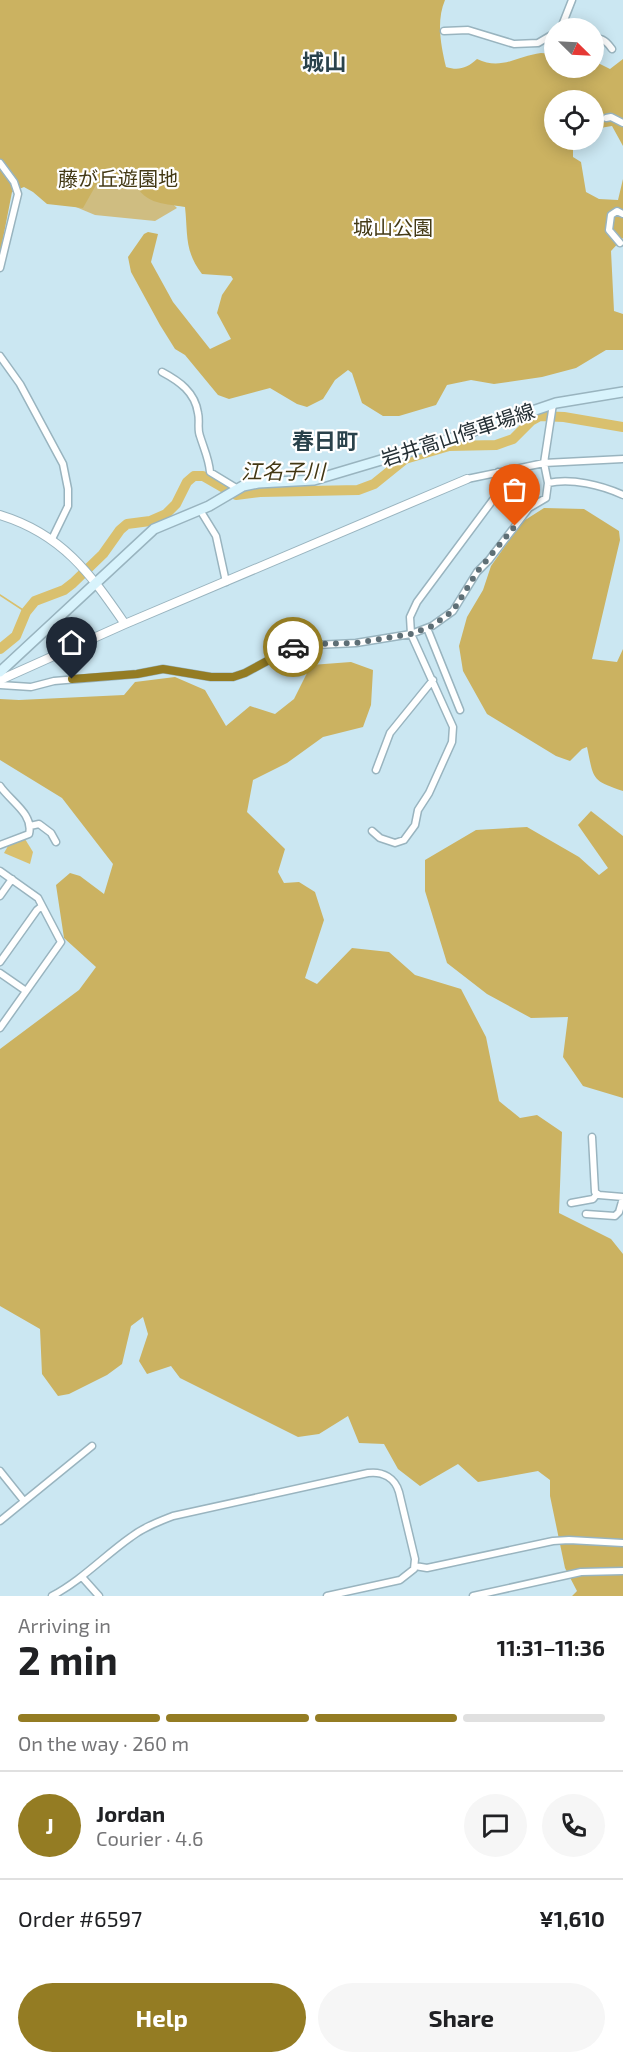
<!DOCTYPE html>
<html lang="en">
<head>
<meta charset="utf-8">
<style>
  body { margin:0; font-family:"Exo 2","Noto Sans JP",sans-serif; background:#f6f6f6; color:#202124; height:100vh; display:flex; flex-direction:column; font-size:22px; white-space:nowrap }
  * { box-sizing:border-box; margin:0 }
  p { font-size:20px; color:#757577 }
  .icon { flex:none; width:33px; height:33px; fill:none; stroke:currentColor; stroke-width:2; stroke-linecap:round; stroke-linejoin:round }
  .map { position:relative; height:1596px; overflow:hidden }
  .panel { display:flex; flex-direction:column; background:#fff; flex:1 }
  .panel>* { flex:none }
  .needle { width:39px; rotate:114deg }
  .tools { position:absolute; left:544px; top:18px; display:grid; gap:12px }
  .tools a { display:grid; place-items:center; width:60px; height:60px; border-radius:50%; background:#fff; box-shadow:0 3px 15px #0003; font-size:30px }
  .pin { position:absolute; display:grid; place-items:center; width:51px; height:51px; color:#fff; margin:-62px -26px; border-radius:50% 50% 50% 0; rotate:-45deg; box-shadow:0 0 6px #0007 }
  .pin .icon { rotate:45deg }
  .courier { position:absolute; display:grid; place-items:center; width:60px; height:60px; margin:-30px; border:4px solid #947c23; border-radius:50%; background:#fff; color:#222; box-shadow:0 2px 8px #0007 }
  .head em { font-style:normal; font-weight:700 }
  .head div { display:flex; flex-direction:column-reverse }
  .head { display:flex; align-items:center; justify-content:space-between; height:102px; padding:0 18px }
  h1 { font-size:39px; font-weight:700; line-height:45px }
  .bar { display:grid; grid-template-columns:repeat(4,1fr); gap:9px 6px; align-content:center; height:72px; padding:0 18px }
  .bar i { height:8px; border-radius:4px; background:#e0e0e0 }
  .bar .current { background:#947c23 }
  .bar p { grid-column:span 4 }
  .line { display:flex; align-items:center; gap:15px; padding:0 18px; border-top:2px solid #e0e0e0 }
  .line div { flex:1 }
  .round { display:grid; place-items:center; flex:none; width:63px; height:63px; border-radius:32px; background:#f6f6f6 }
  .action { display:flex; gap:12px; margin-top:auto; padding:12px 18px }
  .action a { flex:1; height:69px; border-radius:36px; background:#947c23; color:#fff; font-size:24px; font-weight:700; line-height:69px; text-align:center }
  .action a+a { background:#f6f6f6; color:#202124 }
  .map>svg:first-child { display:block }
  .green { fill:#cfbd81 }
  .forest { fill:#cbb261 }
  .water { fill:#d9c06e }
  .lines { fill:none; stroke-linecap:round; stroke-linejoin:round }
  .stream { stroke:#d9c06e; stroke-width:1.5 }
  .river { stroke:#d9c06e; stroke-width:10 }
  .minor-casing { stroke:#99b4bf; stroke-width:9 }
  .tertiary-casing { stroke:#99b4bf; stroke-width:10 }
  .secondary-casing { stroke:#99b4bf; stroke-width:12 }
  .minor { stroke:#fff; stroke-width:6 }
  .tertiary { stroke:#fff; stroke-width:8 }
  .secondary { stroke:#d8f3fc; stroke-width:9 }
  .done { stroke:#5e6f76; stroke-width:6; stroke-dasharray:0 10.8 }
  .route { stroke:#947c23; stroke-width:8 }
  .labels { text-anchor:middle; stroke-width:4.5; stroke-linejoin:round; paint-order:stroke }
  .park-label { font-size:20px; fill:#443a16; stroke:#fff }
  .street-label { font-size:20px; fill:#242f34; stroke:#fff }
  .water-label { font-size:21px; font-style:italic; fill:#423713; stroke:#fff }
  .quarter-label { font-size:22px; font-weight:bold; fill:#2a424b; stroke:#fff }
</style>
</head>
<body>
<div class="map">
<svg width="623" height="1596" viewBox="0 0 623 1596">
  <rect width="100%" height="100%" fill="#cbe7f2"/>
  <path class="green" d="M90 147 159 191 177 208 155 221 95 215 64 202Z"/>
  <path class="forest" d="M0 0H445C436 21 441 46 446 67 459 71 467 68 477 59 501 71 517 56 541 53 545 53 551 54 555 55V68H594V61L610 69 623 59V146L612 126 594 129V100H555V140H591L590 145 573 146V157L581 162 586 192 599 199 618 200 623 179V238L611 251 614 311 623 314V350H606L576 368 542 377 494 384 471 380 447 385 436 405 399 416H383L362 403 352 373 348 370 335 380 323 399 307 407 297 404 270 388 229 399 218 395 185 355 175 349 160 325 131 272 128 257 144 234 148 232 158 234 151 262 173 302 210 349 231 339 217 313 222 295 233 279 231 276 202 274C184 251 188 233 185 207 160 203 144 204 132 179L103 177 96 185 83 208 47 204 33 192 24 187 12 192 0 254Z
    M544 508 584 509 619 531 620 540 592 659 617 662 623 649V791C591 780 594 780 587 747L582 749 570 761 556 756 487 714 463 671 459 646 467 617 483 590 491 566 522 522Z
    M351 662 373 670 371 705 363 727 323 737 287 763 253 780 247 812 285 849 278 872 284 883 299 882 315 892 324 920 305 978 317 984 352 948 389 952 415 975 461 989 486 1037 499 1101 520 1118 537 1115 562 1132 559 1213 611 1239 623 1254V1596H572L577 1591 565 1568 550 1496V1480L538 1471 478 1482 458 1464 420 1486 398 1469 384 1444 359 1443 348 1416 319 1434 298 1437 180 1378 171 1366 147 1374 139 1361 148 1334 143 1317 131 1326 122 1364 107 1375 69 1394 58 1396 42 1374 40 1329 0 1306V1049L79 990 96 967 64 938 56 885 70 873 80 876 104 894 113 864 62 798 0 760V699L19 700 124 695 135 682 175 677 205 690 226 726 250 706 275 714 294 699 311 665Z
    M591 811 623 836V1098L583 1086 563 1057 568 1017 531 1018 487 994 447 963 425 891V860L476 830 527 827 579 857 599 875 608 868 578 825Z"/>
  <path class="water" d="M25 839 33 852 30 864 4 853 8 846Z"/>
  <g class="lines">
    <path class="stream" d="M0 595 26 612"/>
    <path class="river" d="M0 649 16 636 26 612 35 601 64 590 73 583 103 554 120 530 127 524 150 521 166 514 176 504 187 482 194 476H203L236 495 260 492 358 490 374 484 405 459 449 446 496 445 513 439 531 421 540 416 564 417 623 427"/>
    <defs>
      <path id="minor" d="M561 28 572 0
        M444 31 468 30 514 44 538 43 555 33
        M594 38C603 38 607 42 612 49
        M606 118 611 117 623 123
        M0 163 14 182 18 194 0 268
        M620 243 609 230 611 215 617 211 623 214
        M0 356 20 384 63 464 68 489V506L52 539
        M162 372C179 381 195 392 198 413 200 421 197 429 200 436 204 449 209 459 210 472L238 489
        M467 479 544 463 623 459
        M548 483C572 478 601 485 623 495
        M200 510 216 536 226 582
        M427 628 460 710
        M0 685 31 687 54 681 137 674 163 669 211 677H233L245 673 295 646 356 643 411 634 432 626 453 611 477 572 489 560 529 508 546 498 548 483 544 463 553 404
        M376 770 390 733 433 680
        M0 786C10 801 34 814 29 834L0 845
        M30 826 39 824 51 833 56 842
        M372 831 380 838 395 843 404 840 415 825 418 810 429 793 452 742 453 727 411 634 410 617 417 602 501 489 498 472
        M0 871 38 898 61 942 0 1028
        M0 896 12 879
        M0 962 37 910 42 906
        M0 973 26 991
        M592 1137 595 1192 599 1195 623 1197
        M571 1203 593 1199 597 1194
        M586 1214 615 1216 619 1212 623 1198
        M0 1471 24 1501
        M0 1521 92 1446
        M415 1566 427 1568 553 1541 569 1540 623 1543
        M82 1577 99 1596
        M52 1596C82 1580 104 1556 131 1537 144 1527 158 1522 173 1516L368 1473C383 1471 395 1478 399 1492L415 1559 414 1569 400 1580 327 1596
        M473 1596 581 1572 623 1571"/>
      <path id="tertiary" d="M0 515C62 534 90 573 125 624
        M0 680 125 624 467 479"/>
      <path id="secondary" d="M0 672 154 529 209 506 243 486 258 483 314 480 435 444 556 403 623 392"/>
    </defs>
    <use href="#minor" class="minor-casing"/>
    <use href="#tertiary" class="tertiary-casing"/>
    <use href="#secondary" class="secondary-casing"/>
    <use href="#minor" class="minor"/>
    <use href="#tertiary" class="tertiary"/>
    <use href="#secondary" class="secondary"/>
  </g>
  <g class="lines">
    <path class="done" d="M293 647 308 644 356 643 411 634 432 626 453 611 477 572 515 526"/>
    <path class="route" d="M72 679 137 674 163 669 211 677H233L245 673 293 647"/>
  </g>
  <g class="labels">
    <g class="park-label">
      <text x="118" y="186">藤が丘遊園地</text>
      <text x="393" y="235">城山公園</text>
    </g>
    <g class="street-label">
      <text transform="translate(458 435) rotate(-18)" y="7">岩井高山停車場線</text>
    </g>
    <g class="water-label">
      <text x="283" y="479">江名子川</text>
    </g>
    <g class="quarter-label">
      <text x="324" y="70">城山</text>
      <text x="325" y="449">春日町</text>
    </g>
  </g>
</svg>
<div class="tools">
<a><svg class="needle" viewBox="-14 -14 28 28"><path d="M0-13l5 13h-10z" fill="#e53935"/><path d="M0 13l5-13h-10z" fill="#757577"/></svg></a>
<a><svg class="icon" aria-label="locate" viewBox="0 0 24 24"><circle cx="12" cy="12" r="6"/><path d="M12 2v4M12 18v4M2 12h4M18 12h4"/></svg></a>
</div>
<div class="pin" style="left:515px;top:526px;background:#ea580c"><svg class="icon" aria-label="bag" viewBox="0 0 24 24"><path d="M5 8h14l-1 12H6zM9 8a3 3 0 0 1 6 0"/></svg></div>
<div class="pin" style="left:72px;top:679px;background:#1f2937"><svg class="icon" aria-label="home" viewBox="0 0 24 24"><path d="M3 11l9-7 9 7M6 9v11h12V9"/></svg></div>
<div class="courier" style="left:293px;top:647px"><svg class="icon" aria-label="car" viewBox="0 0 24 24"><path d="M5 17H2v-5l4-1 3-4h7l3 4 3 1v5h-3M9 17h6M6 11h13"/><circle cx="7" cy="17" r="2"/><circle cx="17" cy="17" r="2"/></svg></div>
</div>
<section class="panel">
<div class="head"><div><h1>2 min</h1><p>Arriving in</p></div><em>11:31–11:36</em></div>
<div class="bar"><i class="current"></i><i class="current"></i><i class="current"></i><i></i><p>On the way · 260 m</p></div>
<div class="line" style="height:108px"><b class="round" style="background:#947c23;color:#fff">J</b><div><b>Jordan</b><p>Courier · 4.6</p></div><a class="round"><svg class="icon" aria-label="chat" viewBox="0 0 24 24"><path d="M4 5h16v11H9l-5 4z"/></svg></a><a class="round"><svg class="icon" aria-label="phone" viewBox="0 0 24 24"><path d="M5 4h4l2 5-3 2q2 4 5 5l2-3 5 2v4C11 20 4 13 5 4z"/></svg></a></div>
<div class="line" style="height:78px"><div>Order #6597</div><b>¥1,610</b></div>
<div class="action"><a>Help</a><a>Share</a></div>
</section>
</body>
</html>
